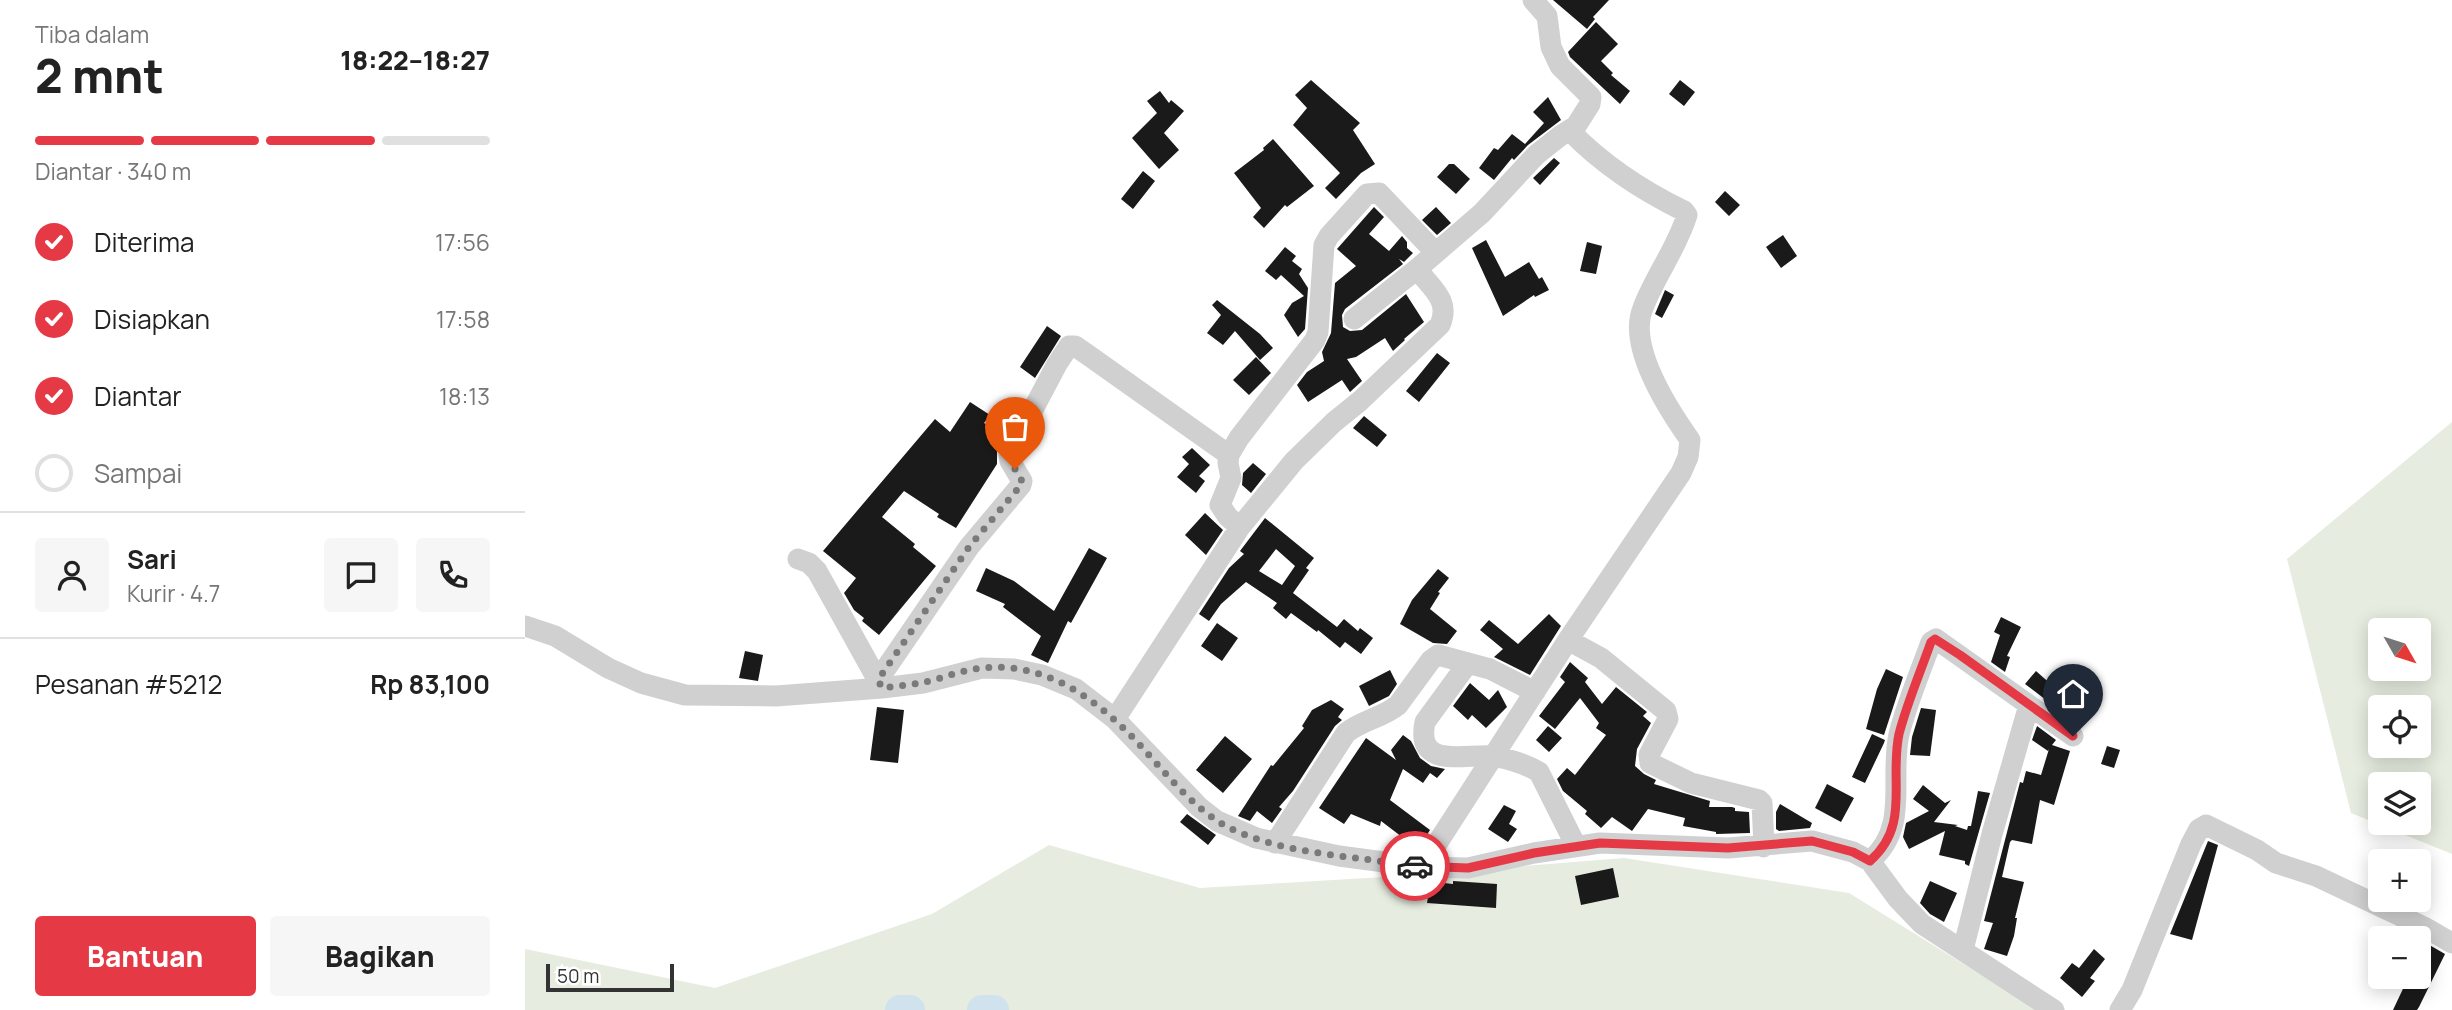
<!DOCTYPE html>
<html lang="id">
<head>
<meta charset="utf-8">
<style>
  body { margin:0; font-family:Manrope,sans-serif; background:#f6f6f6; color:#222; height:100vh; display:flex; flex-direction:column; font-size:26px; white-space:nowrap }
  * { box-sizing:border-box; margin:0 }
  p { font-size:23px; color:#767676 }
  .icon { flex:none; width:38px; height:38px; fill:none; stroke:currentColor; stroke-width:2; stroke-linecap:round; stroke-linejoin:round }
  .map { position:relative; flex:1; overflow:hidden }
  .drawer { display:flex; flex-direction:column; background:#fff; width:525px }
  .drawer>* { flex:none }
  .needle { width:46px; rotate:129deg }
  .tools { position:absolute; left:1843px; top:618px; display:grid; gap:14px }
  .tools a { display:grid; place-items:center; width:63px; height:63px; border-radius:7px; background:#fff; box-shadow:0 4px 18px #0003; font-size:35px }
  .scale { position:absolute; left:21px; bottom:18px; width:128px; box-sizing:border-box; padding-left:7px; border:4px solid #333; border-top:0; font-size:19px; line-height:24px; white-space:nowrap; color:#333; -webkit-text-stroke:5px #fff; paint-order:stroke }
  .pin { position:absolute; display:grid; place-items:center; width:60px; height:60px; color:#fff; margin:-72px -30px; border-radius:50% 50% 50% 0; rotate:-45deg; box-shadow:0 0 7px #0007 }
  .pin .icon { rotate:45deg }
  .courier { position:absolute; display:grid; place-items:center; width:70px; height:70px; margin:-35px; border:5px solid #e63946; border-radius:50%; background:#fff; color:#222; box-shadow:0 2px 9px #0007 }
  .overview em { font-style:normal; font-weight:800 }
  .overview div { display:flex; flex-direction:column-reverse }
  .overview { display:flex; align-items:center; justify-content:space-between; height:119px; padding:0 35px }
  h1 { font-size:46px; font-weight:800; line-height:52px }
  .bar { display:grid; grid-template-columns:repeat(4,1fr); gap:10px 7px; align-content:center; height:84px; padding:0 35px }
  .bar i { height:9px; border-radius:5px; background:#e0e0e0 }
  .bar .on { background:#e63946 }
  .bar p { grid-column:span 4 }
  .line { display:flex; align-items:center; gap:18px; padding:0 35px; border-top:2px solid #e0e0e0 }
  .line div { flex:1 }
  .round { display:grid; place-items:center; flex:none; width:74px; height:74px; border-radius:7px; background:#f6f6f6 }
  ol { padding:0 35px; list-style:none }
  li { display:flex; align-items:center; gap:21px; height:77px }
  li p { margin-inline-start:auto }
  li .icon { padding:7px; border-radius:50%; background:#e63946; color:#fff; stroke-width:4 }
  li:last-child { color:#767676 }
  li i { width:38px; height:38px; border:4px solid #e0e0e0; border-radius:50% }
  .cta { display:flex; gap:14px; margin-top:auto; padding:14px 35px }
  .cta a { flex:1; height:80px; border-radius:7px; background:#e63946; color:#fff; font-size:28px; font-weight:800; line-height:80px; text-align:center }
  .cta a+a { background:#f6f6f6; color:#222 }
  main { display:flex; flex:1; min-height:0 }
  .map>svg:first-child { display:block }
  .green { fill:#e6ecdf; fill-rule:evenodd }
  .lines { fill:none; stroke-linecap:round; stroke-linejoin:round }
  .river { stroke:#cfe2ee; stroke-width:30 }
  .building { fill:#1a1a1a; fill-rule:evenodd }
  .minor { stroke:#d0d0d0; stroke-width:21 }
  .done { stroke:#7a7a7a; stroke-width:7; stroke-dasharray:0 12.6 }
  .route { stroke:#e63946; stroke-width:9 }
</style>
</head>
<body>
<main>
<section class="drawer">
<div class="overview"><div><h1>2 mnt</h1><p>Tiba dalam</p></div><em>18:22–18:27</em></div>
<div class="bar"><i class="on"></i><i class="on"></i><i class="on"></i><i></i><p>Diantar · 340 m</p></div>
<ol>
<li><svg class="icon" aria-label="check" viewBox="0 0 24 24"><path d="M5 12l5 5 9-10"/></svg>Diterima<p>17:56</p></li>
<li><svg class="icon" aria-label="check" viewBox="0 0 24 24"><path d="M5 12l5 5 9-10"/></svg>Disiapkan<p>17:58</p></li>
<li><svg class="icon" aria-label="check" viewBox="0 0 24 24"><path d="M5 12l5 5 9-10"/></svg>Diantar<p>18:13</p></li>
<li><i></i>Sampai</li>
</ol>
<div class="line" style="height:126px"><a class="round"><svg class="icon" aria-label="person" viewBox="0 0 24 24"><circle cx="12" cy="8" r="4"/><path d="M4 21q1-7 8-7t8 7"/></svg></a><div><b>Sari</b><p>Kurir · 4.7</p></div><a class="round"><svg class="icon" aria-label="chat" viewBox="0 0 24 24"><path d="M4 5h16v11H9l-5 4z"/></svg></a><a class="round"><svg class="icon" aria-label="phone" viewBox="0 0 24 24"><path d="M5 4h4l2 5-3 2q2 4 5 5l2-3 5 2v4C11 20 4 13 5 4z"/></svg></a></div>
<div class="line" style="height:91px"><div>Pesanan #5212</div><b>Rp 83,100</b></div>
<div class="cta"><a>Bantuan</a><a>Bagikan</a></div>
</section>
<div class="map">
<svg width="1927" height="1010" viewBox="0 0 1927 1010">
  <rect width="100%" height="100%" fill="#fff"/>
  <path class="green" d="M1927 422V854L1826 813 1762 559ZM1855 630H1894V668H1855ZM1855 707H1894V746H1855ZM1855 784H1894V822H1855Z
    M524 845 675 888 876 876 1099 858 1324 893 1513 1010H0V949L190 988 407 914Z"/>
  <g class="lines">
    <path class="river" d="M375 1010H385
      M457 1010H469"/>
  </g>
  <path class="building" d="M1028 0H1084L1068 17 1070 19 1062 29Z
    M1071 22 1093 44 1076 61 1088 73 1086 75 1105 91 1095 104 1045 57 1043 52Z
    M786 80 835 123 828 130 850 164 836 173 811 199 800 188 815 173 768 125 782 108 770 95Z
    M1155 80 1170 92 1159 106 1144 94Z
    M635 91 644 103 646 100 659 111 639 133 654 150 634 169 607 138 632 113 622 101Z
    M1023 97 1036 120 1003 145 989 160 987 158 969 180 954 168 969 148 973 150 987 134 1000 144 1019 123 1008 112Z
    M748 139 789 186 762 207 760 205 739 228 728 217 736 208 709 173 739 150 738 148Z
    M1029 158 1035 163 1015 185 1008 178Z
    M924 164H929L945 179 931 194 912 177Z
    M618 171 630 181 608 209 596 199Z
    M1200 191 1215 205 1204 216 1190 202Z
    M849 207 859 217 844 234 864 251 877 236 882 242V248L888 253 879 262 874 259 878 264 820 309 817 315 818 327 825 331 837 330 881 294 899 322 879 339 880 340 868 351 860 338 831 357 822 359 837 381 825 392 817 380 783 402 772 385 782 372 799 361 797 352 806 333 810 283 831 266 812 249Z
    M911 207 926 223 912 235 897 220Z
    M1258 235 1272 256 1256 268 1241 247Z
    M961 240 980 277 1004 262 1014 279 1017 277 1024 290 1010 297 1009 295 978 316 947 248Z
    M1062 242 1077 246 1071 274 1055 271Z
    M760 247 771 256 767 261 777 269 774 274 783 288 780 329 773 337 759 315 767 303 779 296 756 275 751 280 740 271Z
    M1140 290 1149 295 1137 318 1130 314Z
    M692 300 735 334 748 348 735 360 710 331 698 345 682 333 696 315 687 305Z
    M522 326 536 336 510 378 495 367Z
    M912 353 925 363 894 402 881 391Z
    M731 357 746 373 724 395 708 380Z
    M445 402 465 415 459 423 479 436 472 450V464L431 528 412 517 414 514 379 491 357 517 390 544 388 547 411 566 354 635 337 621 339 618 329 610 319 593 331 578 298 551 410 419 425 432Z
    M839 416 862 435 852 447 828 428Z
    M667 448 685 465 674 476 680 481 671 493 652 477 664 464 657 457Z
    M728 463 741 474 726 493 717 485 718 473Z
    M680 513 698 530 681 555 660 535Z
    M740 518 789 558 781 568 784 570 768 593 812 627 819 619 833 631 835 628 848 638 836 654 820 642 815 648 793 630 792 632 766 613 761 619 748 608 752 603 721 582 696 604 684 621 674 614 704 568 719 554 715 551ZM751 549 770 566 757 585 734 571Z
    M564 548 582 558 546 623 543 621 523 663 506 655 516 636 478 607 480 604 451 591 461 568 489 581 529 611Z
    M913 569 924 578 913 592 915 593 905 609 932 631 922 644 908 643 875 624 887 600Z
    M1024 614 1036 626 1005 675 969 657 978 649 955 630 964 620 993 644Z
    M1476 617 1496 627 1482 656 1485 657 1480 672 1466 662 1475 635 1469 632Z
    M692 623 713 638 697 661 676 646Z
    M220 651 238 655 233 681 214 678Z
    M1045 662 1063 678 1060 682 1077 704 1091 687 1122 712 1118 716 1126 723 1112 749 1110 766 1119 774 1131 780 1129 784 1185 801 1184 807H1207L1210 808V811L1224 812 1225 833 1191 834V832L1158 826 1160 818 1123 809 1107 831 1087 817 1076 828 1060 814 1062 811 1038 791 1032 779 1042 768 1050 775 1081 735 1071 728 1074 723 1055 698 1030 729 1014 716 1040 682 1035 677Z
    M1361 669 1378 677 1359 735 1341 729 1352 689Z
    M865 670 872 684 864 696 844 706 834 686Z
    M1511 671 1538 695 1540 681 1554 683 1551 712 1546 719 1500 684Z
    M945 683 964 700 973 690 982 707 961 728 947 715 943 720 928 706Z
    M806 700 819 709 813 717 817 720 810 726 768 791 754 807 757 809 747 823 732 811 725 821 713 816 746 765 748 766 779 728 777 726 787 710Z
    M352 707 379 710 373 763 345 760Z
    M1396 708 1411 710 1405 756 1385 755 1387 737Z
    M1023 726 1037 738 1024 752 1011 740Z
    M1512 726 1531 740 1527 745 1545 751 1529 805 1515 800 1507 844 1487 840 1485 842 1477 877 1499 882 1490 918H1492L1489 936 1482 956 1459 949 1468 923 1459 921 1495 782 1498 783 1501 771 1516 775 1524 749 1523 751 1507 740Z
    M1347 734 1360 740 1359 743 1340 783 1327 777Z
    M878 735 886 741 895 758 906 766 920 769 912 778 905 773 898 783 878 769 865 800 905 830 894 847 883 837 881 840 856 821 855 826 826 814 819 824 794 808 841 738 871 760 866 750Z
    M700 736 727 759 698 793 671 770Z
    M1582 746 1595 750 1589 768 1576 764Z
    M1302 784 1329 798 1316 822 1290 808Z
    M1398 785 1420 803 1426 800 1409 822 1433 825 1430 826 1442 830 1443 826H1446L1453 791 1465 793 1444 866 1440 864V861L1414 855 1420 831 1384 849 1378 837 1381 823 1404 811 1388 799Z
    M1255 804 1287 823 1285 828 1254 831 1251 829V812Z
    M979 805 991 811 984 824 992 829 983 842 963 829Z
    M662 814 691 835 683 845 655 822Z
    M1683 841 1693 845 1667 940 1645 934Z
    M1088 868 1094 897 1056 905 1050 876Z
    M872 878 928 884V881L972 884 971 908 902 903 903 897 870 894Z
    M1405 881 1432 893 1419 922 1405 914 1395 903Z
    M1901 943 1920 954 1894 1007 1892 1010H1868L1884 976H1894V958Z
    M1569 949 1580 959 1565 978 1570 981 1557 997 1535 978 1547 963 1554 968Z"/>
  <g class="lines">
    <path class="minor" d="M829 319 892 269
      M715 527 703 517 695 505 706 478 703 463 704 455 714 438 790 340 793 332 799 245 804 236 842 194 854 193 910 252
      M273 559 284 563 292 571 357 688
      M0 626 30 636 83 668 116 683 160 695 251 696 357 688 398 683 457 668 489 669 517 675 551 689 590 719 674 807 692 821 731 838 814 856 897 867 943 868 1009 853 1075 843 1203 848 1287 841 1328 852 1345 861C1385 827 1364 780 1374 734 1382 703 1395 673 1406 642L1411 639 1504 705 1467 834 1438 950
      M1043 640 1156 473 1163 457 1165 440C1143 409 1102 346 1118 308 1130 276 1152 248 1162 215L1159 211C1116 190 1078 165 1045 131
      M943 663 900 722C890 771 942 753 968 756 983 759 1001 764 1014 772L1051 846
      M353 680 444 547 496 485 497 481 485 461 484 455 532 364 544 346H550L563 355 704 455
      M1504 705 1548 736
      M590 719 715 527 769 461 809 422 835 401 915 325C926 300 906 288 892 269L957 213 1011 155 1035 136 1051 126 1065 104 1066 97 1035 66 1026 47 1022 16 1008 0
      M750 843 821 733C837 720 857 718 873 705L906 660 913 655 965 669 1010 692
      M1345 861 1373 899 1397 924 1529 1010
      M897 867 1043 640 1076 658 1141 711 1143 719 1124 755 1125 763 1166 783 1234 800 1237 803 1239 847
      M1595 1010 1607 990 1666 844 1674 829 1681 825 1732 850 1751 863 1791 876 1901 928 1927 943"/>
  </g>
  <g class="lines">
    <path class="done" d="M490 469 497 481 496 485 444 547 353 680 357 688C371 686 386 685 400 682 418 678 437 670 457 668 521 661 573 700 614 744 638 770 663 802 694 822 746 854 830 856 890 866"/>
    <path class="route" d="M890 866 943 868 1009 853 1075 843 1203 848 1287 841 1328 852 1345 861C1386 825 1364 781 1374 734 1382 703 1395 673 1406 642L1410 639 1435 655 1548 736"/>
  </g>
</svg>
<div class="tools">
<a><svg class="needle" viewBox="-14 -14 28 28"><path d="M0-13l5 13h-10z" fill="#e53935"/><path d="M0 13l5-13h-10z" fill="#767676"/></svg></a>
<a><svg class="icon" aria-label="locate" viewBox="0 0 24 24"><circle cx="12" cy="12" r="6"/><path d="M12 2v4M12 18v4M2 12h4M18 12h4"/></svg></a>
<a><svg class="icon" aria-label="layers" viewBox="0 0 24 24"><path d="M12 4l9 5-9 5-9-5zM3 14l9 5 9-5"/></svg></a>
<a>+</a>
<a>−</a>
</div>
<div class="scale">50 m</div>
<div class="pin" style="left:490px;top:469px;background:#ea580c"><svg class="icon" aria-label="bag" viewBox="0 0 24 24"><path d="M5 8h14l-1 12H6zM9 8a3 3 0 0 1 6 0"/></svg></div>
<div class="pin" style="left:1548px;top:736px;background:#1f2937"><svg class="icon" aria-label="home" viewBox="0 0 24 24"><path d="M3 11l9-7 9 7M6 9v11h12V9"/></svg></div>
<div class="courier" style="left:890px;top:866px"><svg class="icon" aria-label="car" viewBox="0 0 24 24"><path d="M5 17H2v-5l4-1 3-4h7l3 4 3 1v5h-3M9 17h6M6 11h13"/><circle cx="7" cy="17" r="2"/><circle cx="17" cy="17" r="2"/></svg></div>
</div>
</main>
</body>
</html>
